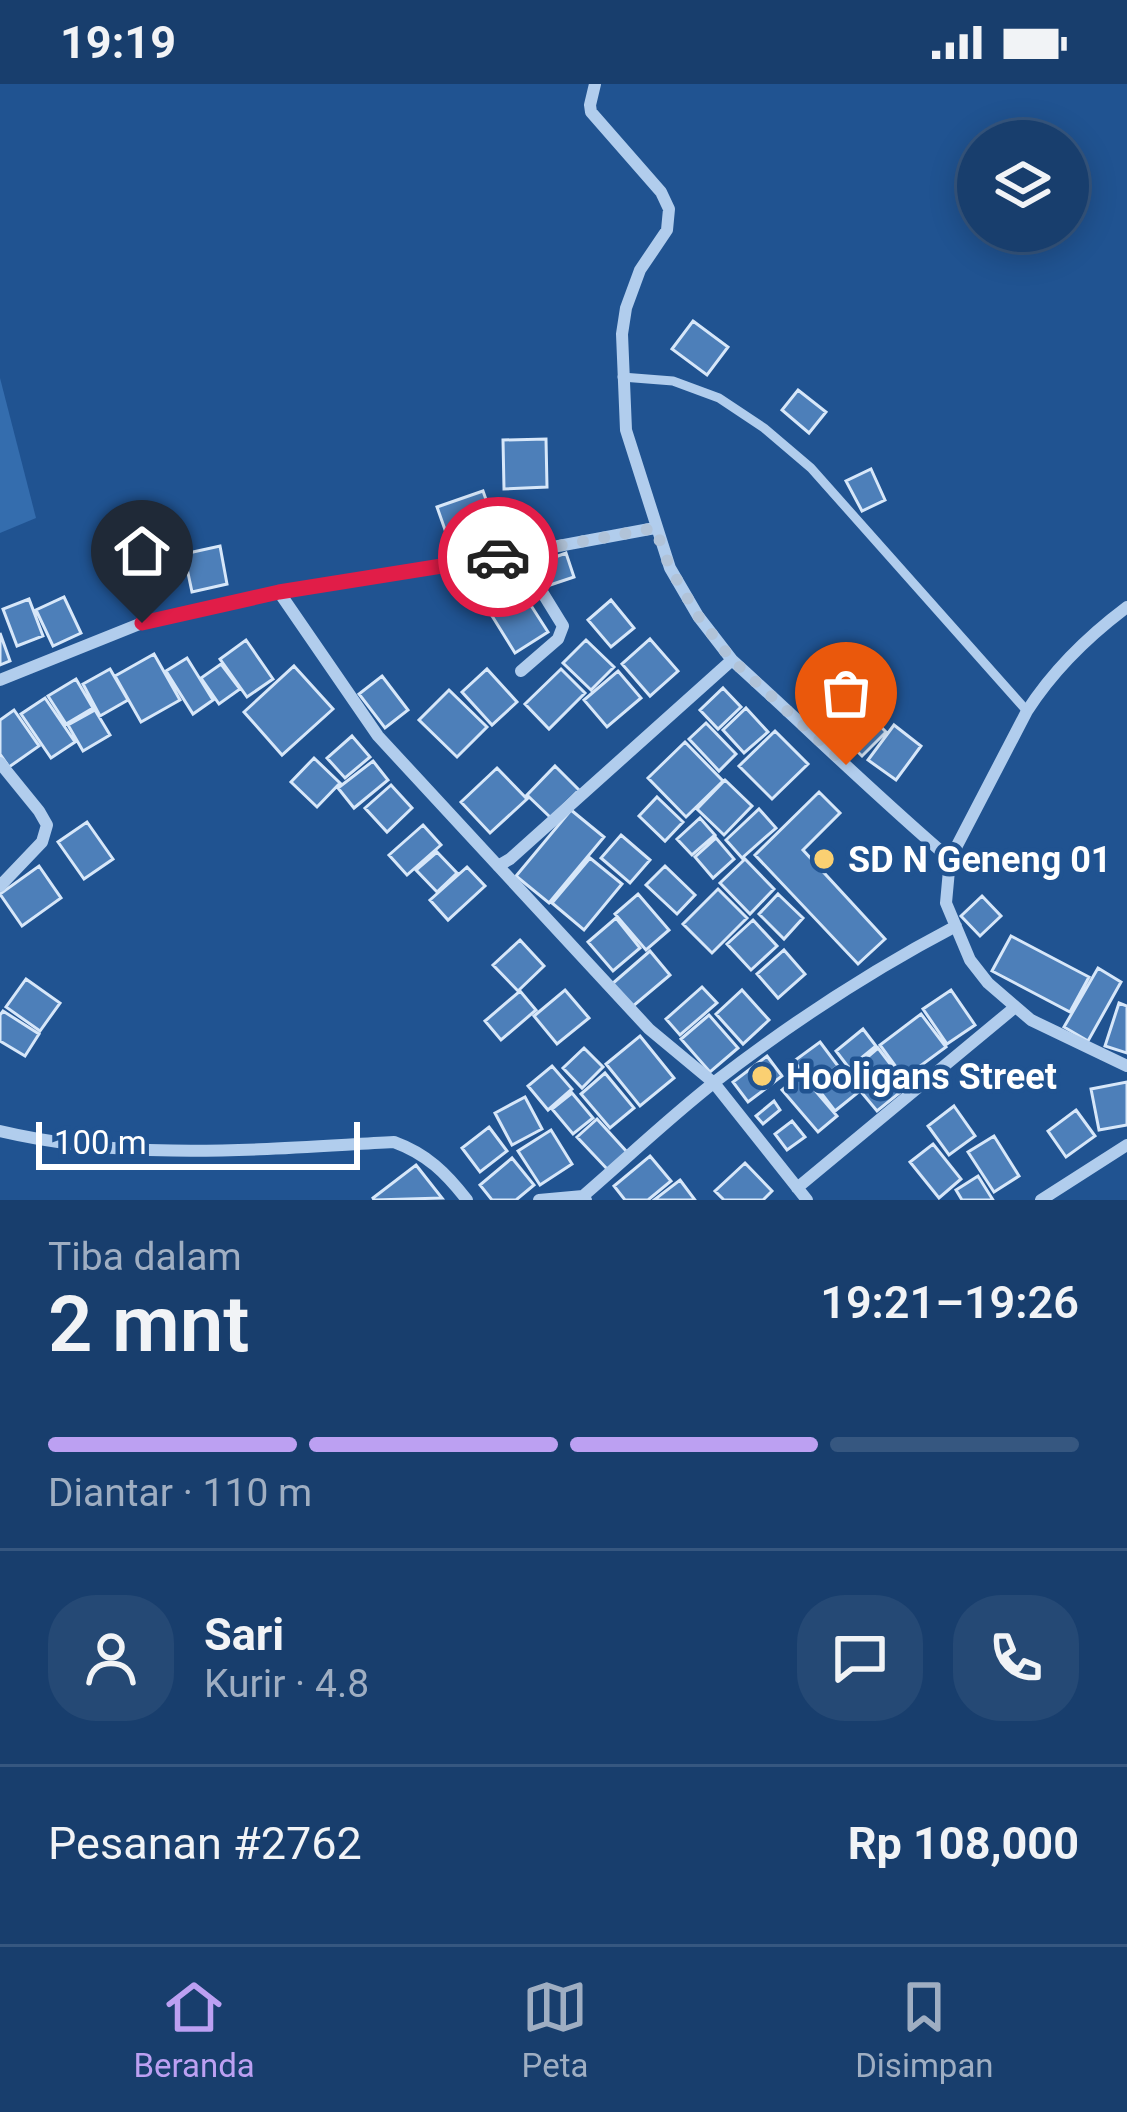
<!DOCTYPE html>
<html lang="id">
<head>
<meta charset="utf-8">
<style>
  body { margin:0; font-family:Roboto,sans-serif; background:#254975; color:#f1f3f6; height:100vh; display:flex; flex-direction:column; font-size:45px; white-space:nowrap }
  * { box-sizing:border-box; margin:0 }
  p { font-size:39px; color:#9faec2 }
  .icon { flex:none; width:66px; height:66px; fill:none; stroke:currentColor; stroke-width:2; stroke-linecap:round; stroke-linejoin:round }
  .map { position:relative; height:1116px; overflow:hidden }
  .side { display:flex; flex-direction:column; background:#183e6d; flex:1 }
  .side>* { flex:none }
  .tools { position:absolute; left:957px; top:36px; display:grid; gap:24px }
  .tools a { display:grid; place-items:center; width:132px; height:132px; border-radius:50%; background:#183e6d; box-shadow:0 6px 30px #0003,0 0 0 3px #365780; font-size:60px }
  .scale { position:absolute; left:36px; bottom:30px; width:324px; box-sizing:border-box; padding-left:12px; border:6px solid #fff; border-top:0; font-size:33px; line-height:42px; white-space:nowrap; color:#fff; -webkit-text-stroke:9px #205391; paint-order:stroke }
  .pin { position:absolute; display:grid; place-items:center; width:102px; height:102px; color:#fff; margin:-123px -51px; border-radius:50% 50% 50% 0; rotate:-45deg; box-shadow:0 0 12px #0007 }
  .pin .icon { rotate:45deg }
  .courier { position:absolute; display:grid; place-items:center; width:120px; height:120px; margin:-60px; border:9px solid #e11d48; border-radius:50%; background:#fff; color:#222; box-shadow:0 3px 15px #0007 }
  .head em { font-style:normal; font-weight:600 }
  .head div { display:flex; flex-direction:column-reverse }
  .head { display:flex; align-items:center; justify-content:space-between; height:204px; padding:0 48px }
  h1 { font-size:78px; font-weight:600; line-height:90px }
  .bar { display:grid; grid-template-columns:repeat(4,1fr); gap:18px 12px; align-content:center; height:144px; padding:0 48px }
  .bar i { height:15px; border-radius:9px; background:#365780 }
  .bar .active { background:#bca0f2 }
  .bar p { grid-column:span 4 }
  .line { display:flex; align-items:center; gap:30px; padding:0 48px; border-top:3px solid #365780 }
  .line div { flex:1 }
  .round { display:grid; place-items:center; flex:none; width:126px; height:126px; border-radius:48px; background:#254975 }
  .status { display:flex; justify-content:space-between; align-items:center; height:84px; padding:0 60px; background:#183e6d; direction:ltr }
  .status svg { height:33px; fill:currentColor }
  .dock { display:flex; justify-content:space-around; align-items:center; height:168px; border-top:3px solid #365780; background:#183e6d; font-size:33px; color:#9faec2 }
  .dock a { display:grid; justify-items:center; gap:6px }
  .dock .active { color:#bca0f2 }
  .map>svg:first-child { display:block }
  .green { fill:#346dae }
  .building { fill:#4d7fb9; stroke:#d7e7f9; stroke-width:3 }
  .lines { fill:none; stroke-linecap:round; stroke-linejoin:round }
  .service { stroke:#b1cded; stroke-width:9 }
  .minor { stroke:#b1cded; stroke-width:12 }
  .done { stroke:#b1c3d8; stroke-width:12; stroke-dasharray:0 21.6 }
  .route { stroke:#e11d48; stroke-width:15 }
  .poi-dot { fill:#fad072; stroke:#205391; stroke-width:4.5 }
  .labels { text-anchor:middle; stroke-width:9; stroke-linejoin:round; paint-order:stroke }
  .poi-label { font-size:36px; font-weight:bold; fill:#fff; stroke:#205391; text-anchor:start }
</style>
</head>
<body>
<div class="status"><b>19:19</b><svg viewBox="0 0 49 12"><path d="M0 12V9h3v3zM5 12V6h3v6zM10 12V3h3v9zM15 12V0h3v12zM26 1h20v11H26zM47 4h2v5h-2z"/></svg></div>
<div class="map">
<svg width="1127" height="1116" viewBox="0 0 1127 1116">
  <rect width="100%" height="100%" fill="#205391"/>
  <path class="green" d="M0 294 36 434 0 449Z"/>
  <path class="building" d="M693 237 728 263 707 291 672 265Z
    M798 306 826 328 809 349 782 326Z
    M546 355 547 403 504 405 503 356Z
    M871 385 885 416 862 427 846 397Z
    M483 407 501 458 455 474 437 423Z
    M220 462 227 500 192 508 184 470Z
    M566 469 574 493 547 502 539 479Z
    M521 506 548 548 515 569 489 527Z
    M64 513 81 549 53 562 36 526Z
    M29 515 43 552 17 562 3 525Z
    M611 516 634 544 611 563 588 536Z
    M0 549 10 577 0 581Z
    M650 555 678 587 650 612 622 580Z
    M246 556 273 595 247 613 220 575Z
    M586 556 614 583 591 606 563 579Z
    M154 570 180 616 141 638 115 592Z
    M187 574 213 616 193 630 166 587Z
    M221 580 240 605 219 620 201 594Z
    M294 582 333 625 282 671 244 628Z
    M110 585 128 616 100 632 83 600Z
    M487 585 517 618 492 641 462 608Z
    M561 585 585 609 549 645 525 620Z
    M618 587 641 614 607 643 584 616Z
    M382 592 408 626 385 644 359 610Z
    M76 595 93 624 66 640 48 612Z
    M723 604 741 623 718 645 700 626Z
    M449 606 487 643 457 673 419 636Z
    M852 613 886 648 862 672 827 638Z
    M45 614 75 658 51 674 21 630Z
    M746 624 768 648 744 669 723 646Z
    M14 626 39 662 9 683 0 670V636Z
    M95 626 110 651 83 667 68 641Z
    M706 639 736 670 719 687 689 655Z
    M894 641 921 662 896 696 868 676Z
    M775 647 808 680 772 715 739 682Z
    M352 652 370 673 345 694 327 674Z
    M685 658 723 697 686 733 648 694Z
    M314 674 340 699 317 723 291 698Z
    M373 677 388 696 354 724 338 704Z
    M555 682 579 706 551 734 527 711Z
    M497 684 527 715 490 749 461 718Z
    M725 696 752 722 724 751 697 725Z
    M391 701 412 724 387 748 365 724Z
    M819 708 840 729 803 766 885 855 858 880 755 771Z
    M657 713 683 738 665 757 639 732Z
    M759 725 776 744 742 774 726 756Z
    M571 726 604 753 549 819 516 792Z
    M700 734 715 751 692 771 677 755Z
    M87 738 113 775 84 795 58 758Z
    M423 741 441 761 407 791 389 771Z
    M621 751 650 776 630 799 601 774Z
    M716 754 734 775 713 794 695 773Z
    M437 768 457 789 437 808 416 786Z
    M590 774 622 800 584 846 552 819Z
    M745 775 774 805 750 830 720 799Z
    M39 782 61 814 22 842 0 810Z
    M665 782 695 811 677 830 646 801Z
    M467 783 485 802 448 836 430 816Z
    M718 805 747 834 712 869 683 840Z
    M638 810 669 846 646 866 615 830Z
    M778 810 803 834 784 855 759 830Z
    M982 812 1001 832 980 852 961 832Z
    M616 834 640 864 613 887 588 858Z
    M753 836 777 862 751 886 727 860Z
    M1011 852 1089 893 1070 928 992 887Z
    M520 856 544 882 518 907 493 881Z
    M784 866 805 890 778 914 757 890Z
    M650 867 670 891 632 923 612 900Z
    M1098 884 1121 898 1088 957 1064 943Z
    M26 895 60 919 40 947 6 923Z
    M702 903 717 919 680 951 666 935Z
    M565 906 589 934 557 960 534 932Z
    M742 906 769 936 743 960 716 930Z
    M951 906 975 941 947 960 923 925Z
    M520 907 536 926 501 956 485 937Z
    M1119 919 1127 922V969L1105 962Z
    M3 927 39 950 25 972 0 957V931Z
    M921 930 946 963 904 994 880 961Z
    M709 931 738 964 710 988 681 955Z
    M863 945 876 962 849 984 836 967Z
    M640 952 674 994 640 1022 606 980Z
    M820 958 838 982 812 1001 794 977Z
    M584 964 603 983 582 1004 563 984Z
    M878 964 891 981 863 1004 850 988Z
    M767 972 782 992 748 1018 733 998Z
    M552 982 572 1005 548 1026 528 1002Z
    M893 983 908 1002 877 1027 862 1009Z
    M844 985 861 1006 835 1027 818 1005Z
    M605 989 634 1024 610 1044 581 1010Z
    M801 990 837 1032 818 1048 782 1006Z
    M1127 998V1041L1099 1046 1091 1005Z
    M572 1009 593 1034 573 1050 552 1025Z
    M525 1013 542 1045 512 1061 495 1029Z
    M774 1017 780 1026 763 1040 756 1032Z
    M954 1022 975 1052 949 1071 928 1042Z
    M1076 1026 1095 1052 1066 1073 1048 1047Z
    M597 1035 627 1068 608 1086 577 1053Z
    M792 1037 805 1053 787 1066 775 1050Z
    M489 1043 507 1067 480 1088 462 1064Z
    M551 1046 572 1080 540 1101 518 1067Z
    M994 1052 1019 1092 994 1108 968 1068Z
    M933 1060 961 1095 939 1114 910 1078Z
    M650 1072 671 1097 648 1116H625L614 1102Z
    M512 1074 534 1101 516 1116H492L480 1101Z
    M745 1079 772 1107 763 1116H724L715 1107Z
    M416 1081 442 1114 374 1116 373 1114Z
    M978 1092 993 1116H962L956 1106Z
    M680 1096 695 1116H654Z"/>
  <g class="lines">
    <path class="service" d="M622 293 673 297 719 314 764 344 811 384 1027 627"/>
    <path class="minor" d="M595 0 590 21 591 28 661 108 669 125 667 146 640 186 626 224 622 250 626 346 670 484 698 532 732 576
      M518 469 563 542 558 555 521 587
      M279 508 489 475 655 444
      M0 596 142 539 279 508 378 652 649 945 714 999 807 1116
      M0 679 39 727 47 741 42 758 0 802
      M950 775 1027 627C1054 585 1087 553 1127 523
      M498 782 510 775 732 576C805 642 875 711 950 775L946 819 970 876 988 899 1031 936 1127 982
      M0 1047C130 1078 262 1065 394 1058 427 1070 446 1089 467 1116
      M797 1104 1014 924
      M539 1116 583 1112
      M586 1116 583 1112C627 1074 670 1033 716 997 791 939 872 886 956 842
      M1041 1116 1127 1061"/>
  </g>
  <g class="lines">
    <path class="done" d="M498 473 655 444 670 484 698 532 732 576 846 681"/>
    <path class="route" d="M142 539 279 508 498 473"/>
  </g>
  <g class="poi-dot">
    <circle cx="824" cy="775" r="12"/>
    <circle cx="762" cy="992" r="12"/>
  </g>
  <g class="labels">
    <g class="poi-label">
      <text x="848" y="788">SD N Geneng 01</text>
      <text x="786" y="1005">Hooligans Street</text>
    </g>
  </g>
</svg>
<div class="tools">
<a><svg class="icon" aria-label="layers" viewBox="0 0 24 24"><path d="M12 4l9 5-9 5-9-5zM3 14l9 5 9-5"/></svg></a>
</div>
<div class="scale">100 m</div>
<div class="pin" style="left:846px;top:681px;background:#ea580c"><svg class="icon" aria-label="bag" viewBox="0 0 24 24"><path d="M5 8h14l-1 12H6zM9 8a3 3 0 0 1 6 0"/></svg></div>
<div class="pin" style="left:142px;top:539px;background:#1f2937"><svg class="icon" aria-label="home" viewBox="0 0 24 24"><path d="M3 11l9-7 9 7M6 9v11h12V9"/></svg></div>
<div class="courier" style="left:498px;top:473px"><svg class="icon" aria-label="car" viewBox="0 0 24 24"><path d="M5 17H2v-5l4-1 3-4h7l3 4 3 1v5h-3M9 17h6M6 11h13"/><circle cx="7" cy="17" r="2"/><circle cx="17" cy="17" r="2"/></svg></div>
</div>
<section class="side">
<div class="head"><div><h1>2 mnt</h1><p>Tiba dalam</p></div><em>19:21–19:26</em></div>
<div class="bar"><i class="active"></i><i class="active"></i><i class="active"></i><i></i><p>Diantar · 110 m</p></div>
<div class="line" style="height:216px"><a class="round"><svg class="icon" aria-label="person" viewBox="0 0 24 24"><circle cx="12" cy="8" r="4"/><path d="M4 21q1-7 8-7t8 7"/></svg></a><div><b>Sari</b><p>Kurir · 4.8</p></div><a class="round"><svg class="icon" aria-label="chat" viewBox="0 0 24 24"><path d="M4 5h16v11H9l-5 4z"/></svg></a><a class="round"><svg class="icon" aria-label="phone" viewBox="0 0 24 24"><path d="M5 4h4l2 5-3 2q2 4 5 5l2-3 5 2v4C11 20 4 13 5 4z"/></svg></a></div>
<div class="line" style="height:156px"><div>Pesanan #2762</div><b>Rp 108,000</b></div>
</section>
<nav class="dock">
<a class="active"><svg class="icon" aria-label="home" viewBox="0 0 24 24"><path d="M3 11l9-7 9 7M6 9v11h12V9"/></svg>Beranda</a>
<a><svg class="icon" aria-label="map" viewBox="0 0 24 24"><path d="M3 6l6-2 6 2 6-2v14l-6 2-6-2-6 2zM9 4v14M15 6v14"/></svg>Peta</a>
<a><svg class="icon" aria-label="saved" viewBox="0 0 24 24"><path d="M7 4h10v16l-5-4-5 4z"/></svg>Disimpan</a>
</nav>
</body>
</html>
